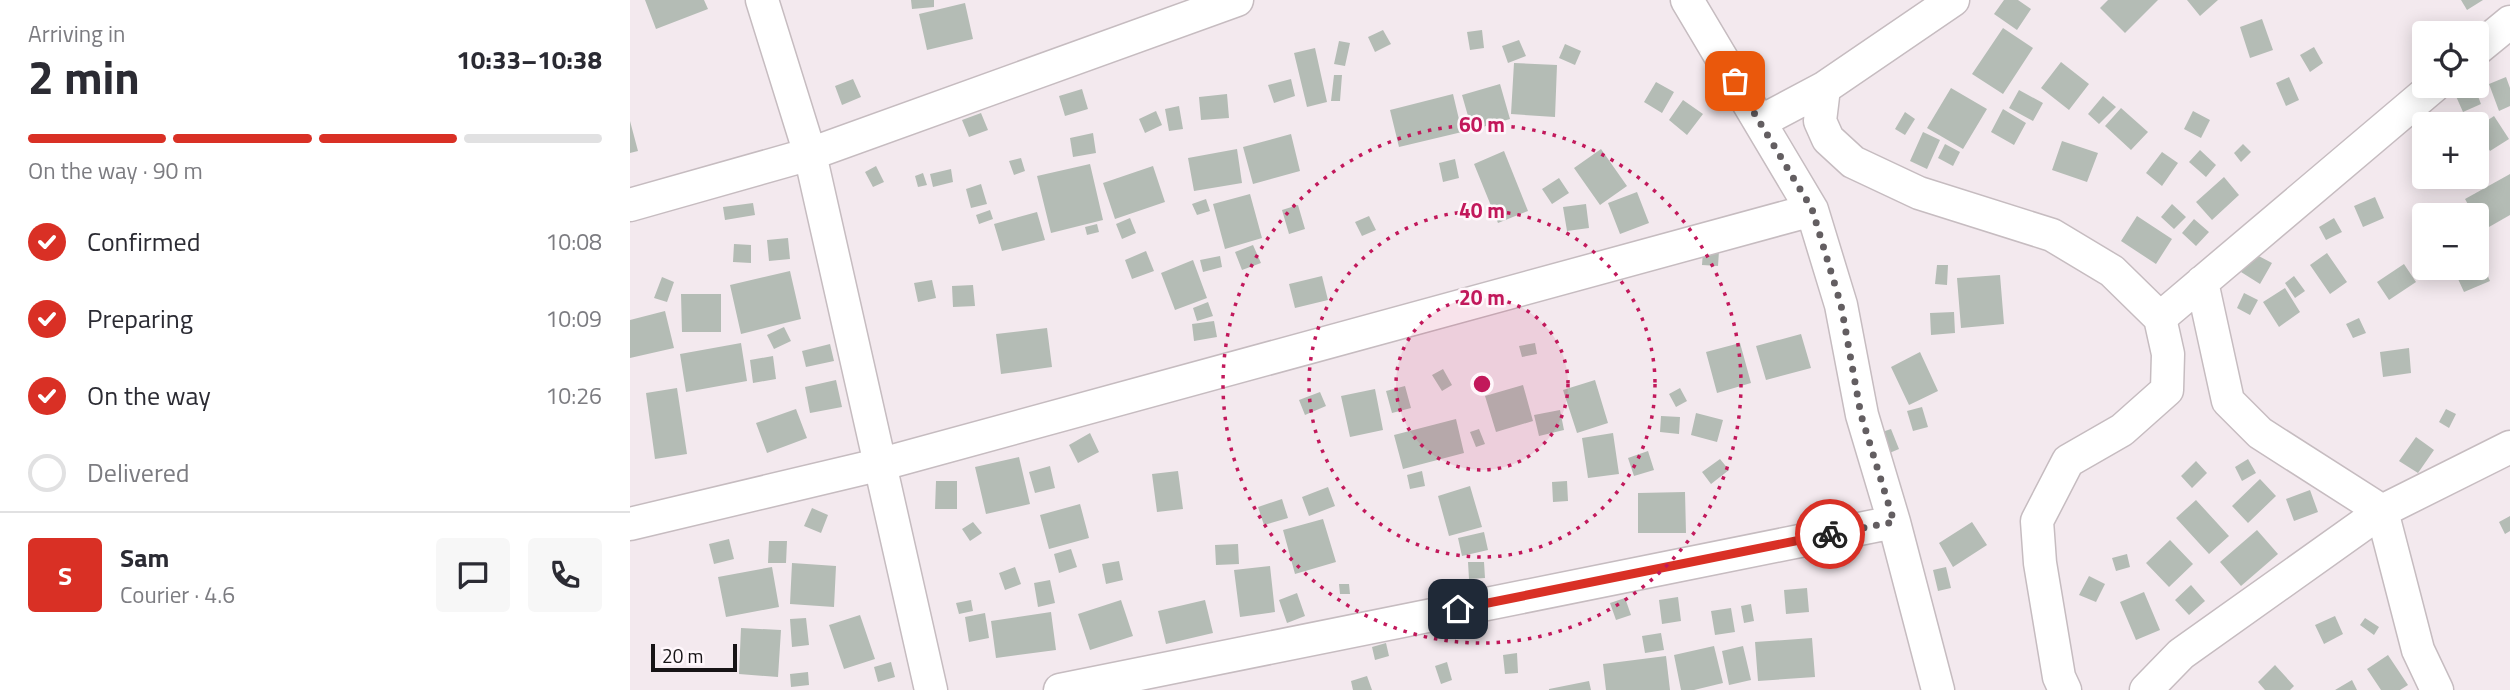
<!DOCTYPE html>
<html lang="en">
<head>
<meta charset="utf-8">
<style>
  body { margin:0; font-family:"Titillium Web",sans-serif; background:#f7f7f7; color:#2b2b33; height:100vh; display:flex; flex-direction:column; font-size:26px; white-space:nowrap }
  * { box-sizing:border-box; margin:0 }
  p { font-size:23px; color:#7c7c81 }
  .icon { flex:none; width:38px; height:38px; fill:none; stroke:currentColor; stroke-width:2; stroke-linecap:round; stroke-linejoin:round }
  .map { position:relative; flex:1; overflow:hidden }
  .drawer { display:flex; flex-direction:column; background:#fff; width:630px }
  .drawer>* { flex:none }
  .tools { position:absolute; left:1782px; top:21px; display:grid; gap:14px }
  .tools a { display:grid; place-items:center; width:77px; height:77px; border-radius:7px; background:#fff; box-shadow:0 4px 18px #0003; font-size:35px }
  .scale { position:absolute; left:21px; bottom:18px; width:86px; box-sizing:border-box; padding-left:7px; border:4px solid #161315; border-top:0; font-size:19px; line-height:24px; white-space:nowrap; color:#161315; -webkit-text-stroke:5px #fff7fb; paint-order:stroke }
  .pin { position:absolute; display:grid; place-items:center; width:60px; height:60px; color:#fff; margin:-30px; border-radius:14px; box-shadow:0 4px 10px #0006 }
  .courier { position:absolute; display:grid; place-items:center; width:70px; height:70px; margin:-35px; border:5px solid #d93025; border-radius:50%; background:#fff; color:#222; box-shadow:0 2px 9px #0007 }
  .head em { font-style:normal; font-weight:700 }
  .head div { display:flex; flex-direction:column-reverse }
  .head { display:flex; align-items:center; justify-content:space-between; height:119px; padding:0 28px }
  h1 { font-size:46px; font-weight:700; line-height:52px }
  .bar { display:grid; grid-template-columns:repeat(4,1fr); gap:10px 7px; align-content:center; height:84px; padding:0 28px }
  .bar i { height:9px; border-radius:5px; background:#e1e1e2 }
  .bar .selected { background:#d93025 }
  .bar p { grid-column:span 4 }
  .line { display:flex; align-items:center; gap:18px; padding:0 28px; border-top:2px solid #e1e1e2 }
  .line div { flex:1 }
  .round { display:grid; place-items:center; flex:none; width:74px; height:74px; border-radius:7px; background:#f7f7f7 }
  ol { padding:0 28px; list-style:none }
  li { display:flex; align-items:center; gap:21px; height:77px }
  li p { margin-inline-start:auto }
  li .icon { padding:7px; border-radius:50%; background:#d93025; color:#fff; stroke-width:4 }
  li:last-child { color:#7c7c81 }
  li i { width:38px; height:38px; border:4px solid #e1e1e2; border-radius:50% }
  main { display:flex; flex:1; min-height:0 }
  .map>svg:first-child { display:block }
  .building { fill:#b4bcb5 }
  .lines { fill:none; stroke-linecap:round; stroke-linejoin:round }
  .street-casing { stroke:#c6bcc0; stroke-width:35 }
  .street { stroke:#fff; stroke-width:32 }
  .done { stroke:#635e61; stroke-width:7; stroke-dasharray:0 12.6 }
  .route { stroke:#d93025; stroke-width:9 }
  .ring { fill:none; stroke:#c2185b; stroke-width:3.5; stroke-dasharray:3.5 7 }
  .centre { fill:#c2185b; stroke:#fff7fb; stroke-width:3.5 }
  .ring-label { font-size:21px; text-anchor:middle; font-weight:bold; fill:#c2185b; stroke:#fff7fb; stroke-width:5; stroke-linejoin:round; paint-order:stroke }
</style>
</head>
<body>
<main>
<section class="drawer">
<div class="head"><div><h1>2 min</h1><p>Arriving in</p></div><em>10:33–10:38</em></div>
<div class="bar"><i class="selected"></i><i class="selected"></i><i class="selected"></i><i></i><p>On the way · 90 m</p></div>
<ol>
<li><svg class="icon" aria-label="check" viewBox="0 0 24 24"><path d="M5 12l5 5 9-10"/></svg>Confirmed<p>10:08</p></li>
<li><svg class="icon" aria-label="check" viewBox="0 0 24 24"><path d="M5 12l5 5 9-10"/></svg>Preparing<p>10:09</p></li>
<li><svg class="icon" aria-label="check" viewBox="0 0 24 24"><path d="M5 12l5 5 9-10"/></svg>On the way<p>10:26</p></li>
<li><i></i>Delivered</li>
</ol>
<div class="line" style="height:126px"><b class="round" style="background:#d93025;color:#fff">S</b><div><b>Sam</b><p>Courier · 4.6</p></div><a class="round"><svg class="icon" aria-label="chat" viewBox="0 0 24 24"><path d="M4 5h16v11H9l-5 4z"/></svg></a><a class="round"><svg class="icon" aria-label="phone" viewBox="0 0 24 24"><path d="M5 4h4l2 5-3 2q2 4 5 5l2-3 5 2v4C11 20 4 13 5 4z"/></svg></a></div>
</section>
<div class="map">
<svg width="1880" height="690" viewBox="0 0 1880 690">
  <rect width="100%" height="100%" fill="#f3e9ee"/>
  <path class="building" d="M15 0H74L78 9 26 29Z
    M281 0H304V7L282 9Z
    M1374 0H1388L1401 9 1387 30 1364 14Z
    M1478 0H1528L1495 33 1470 8Z
    M1557 0H1588L1570 16Z
    M1831 0H1853L1837 10Z
    M335 3 343 39 297 50 289 14Z
    M1632 19 1643 50 1620 58 1610 27Z
    M1373 28 1403 48 1373 94 1342 74Z
    M753 30 761 44 745 52 738 37Z
    M852 30 854 48 840 50 837 32Z
    M889 40 896 56 878 63 872 46Z
    M709 41 720 43 715 66 704 64Z
    M935 44 951 51 945 65 929 58Z
    M1684 47 1693 63 1680 72 1670 55Z
    M685 48 697 102 677 107 664 53Z
    M1431 62 1459 84 1439 110 1411 88Z
    M884 63 927 65 925 117 881 114Z
    M704 75H712L710 101H701Z
    M1659 77 1669 100 1656 106 1646 83Z
    M1876 77 1880 88V106L1869 111 1859 84Z
    M223 79 231 97 212 105 205 86Z
    M661 79 665 96 644 103 638 85Z
    M1026 82 1044 92 1032 113 1014 102Z
    M870 84 880 119 842 130 832 95Z
    M1844 86 1851 104 1833 112 1825 94Z
    M1321 88 1357 109 1333 149 1297 128Z
    M452 89 458 109 435 116 429 96Z
    M1389 90 1413 103 1403 121 1379 108Z
    M597 94 599 118 571 120 569 97Z
    M823 94 832 132 769 147 760 110Z
    M1473 96 1486 107 1469 124 1458 114Z
    M1053 100 1073 114 1057 135 1039 120Z
    M549 106 553 129 539 131 535 109Z
    M1491 108 1518 132 1501 150 1475 126Z
    M1373 109 1396 123 1384 145 1361 132Z
    M526 111 532 125 515 133 509 119Z
    M1563 111 1580 120 1571 138 1554 129Z
    M1275 112 1285 119 1275 135 1265 129Z
    M351 113 358 130 339 137 332 120Z
    M1864 116 1879 139 1860 151 1846 128Z
    M0 121 8 151 0 153Z
    M1293 132 1310 140 1297 169 1280 161Z
    M463 133 466 153 443 157 440 138Z
    M661 134 670 171 623 184 613 147Z
    M1432 141 1468 153 1457 182 1422 170Z
    M1315 144 1330 152 1323 166 1308 158Z
    M1613 144 1621 152 1611 162 1604 153Z
    M607 149 612 183 564 191 558 158Z
    M971 149 997 186 970 205 944 168Z
    M1570 150 1586 165 1576 177 1559 162Z
    M874 151 898 211 868 223 844 164Z
    M1532 152 1548 163 1532 186 1516 173Z
    M391 158 395 171 384 175 379 161Z
    M825 159 829 178 813 182 809 163Z
    M460 164 473 220 421 233 407 176Z
    M246 166 254 182 243 187 235 172Z
    M523 166 535 202 485 219 473 183Z
    M321 169 323 182 303 187 300 174Z
    M293 173 297 185 288 187 285 176Z
    M1880 174V215L1852 231 1846 215H1844L1835 199Z
    M1594 177 1609 195 1582 220 1566 202Z
    M929 178 939 193 922 204 912 189Z
    M351 184 357 204 341 208 336 189Z
    M1007 192 1019 223 990 234 978 203Z
    M620 194 632 238 595 249 583 204Z
    M1745 197 1754 218 1733 227 1724 206Z
    M576 199 580 211 567 215 562 204Z
    M123 203 125 215 95 220 93 207Z
    M956 204 959 228 937 231 933 207Z
    M1542 204 1556 217 1544 229 1531 217Z
    M668 205 675 229 659 234 652 210Z
    M360 210 363 219 349 224 346 215Z
    M407 212 415 240 372 251 364 224Z
    M739 216 746 230 732 236 725 222Z
    M1507 216 1542 239 1526 264 1491 241Z
    M500 218 506 233 492 239 486 224Z
    M1704 218 1712 232 1696 240 1689 227Z
    M1564 219 1579 232 1566 246 1552 233Z
    M467 224 469 232 457 235 455 227Z
    M158 238 160 259 139 261 137 240Z
    M104 244 121 245V263L103 262Z
    M623 245 631 263 612 270 605 252Z
    M1794 250V271L1786 253Z
    M516 251 524 271 502 279 495 260Z
    M1073 251H1089L1088 266 1072 265Z
    M1623 253 1642 263 1630 284 1611 272Z
    M1697 253 1717 282 1700 294 1680 265Z
    M590 256 592 267 573 272 570 260Z
    M1849 257 1860 281 1834 292 1823 268H1846V258Z
    M563 260 577 298 545 310 531 273Z
    M1774 264 1786 282 1759 300 1747 282Z
    M1307 265H1318L1317 285 1305 284Z
    M160 271 171 319 111 334 100 285Z
    M1370 275 1374 324 1331 328 1327 278Z
    M692 276 698 300 665 308 659 284Z
    M1664 276 1675 291 1665 298 1655 283Z
    M32 277 44 282 37 302 24 298Z
    M302 280 306 298 288 302 284 283Z
    M343 285 345 306 323 307 322 286Z
    M1655 288 1670 312 1649 327 1633 302Z
    M1614 293 1628 300 1620 315 1607 308Z
    M51 294H91V332H52Z
    M578 302 583 316 567 321 563 308Z
    M35 311 44 348 0 358V320Z
    M1324 312 1325 333 1301 335 1300 313Z
    M1729 318 1736 333 1723 338 1716 324Z
    M584 321 587 337 564 341 562 324Z
    M154 327 161 341 144 349 137 335Z
    M417 328 422 367 371 374 366 334Z
    M1171 334 1181 368 1136 380 1126 346Z
    M111 343 117 381 56 392 50 354Z
    M905 343 907 354 892 357 889 346Z
    M1110 343 1121 383 1087 393 1076 352Z
    M200 344 204 361 176 367 172 351Z
    M1779 348 1781 373 1753 377 1750 352Z
    M1290 352 1308 391 1279 405 1261 367Z
    M143 356 146 379 123 383 120 360Z
    M813 369 822 385 812 391 802 375Z
    M206 380 212 407 180 413 175 387Z
    M965 380 978 423 947 433 933 390Z
    M893 385 903 421 866 432 855 396Z
    M775 386 781 408 762 413 756 391Z
    M47 388 57 454 25 459 16 393Z
    M1050 388 1057 401 1046 407 1039 394Z
    M745 389 753 430 720 437 711 396Z
    M690 392 696 406 675 415 669 400Z
    M1292 407 1298 427 1283 431 1277 411Z
    M166 409 177 438 137 453 126 423Z
    M1816 409 1826 414 1819 428 1809 422Z
    M930 410 934 430 909 436 904 415Z
    M1066 413 1093 420 1087 442 1061 435Z
    M1031 416 1050 417 1049 434 1030 432Z
    M826 419 834 453 773 469 764 435Z
    M849 429 855 444 846 447 840 432Z
    M1261 429 1269 449 1257 454 1249 433Z
    M460 433 469 452 448 463 439 445Z
    M983 433 989 474 958 478 952 438Z
    M1786 437 1804 450 1788 473 1769 461Z
    M1018 451 1024 470 1004 476 998 458Z
    M389 457 400 504 356 514 345 467Z
    M1090 459 1099 470 1081 484 1072 472Z
    M1618 459 1626 473 1612 481 1605 467Z
    M1566 461 1577 473 1562 488 1551 476Z
    M420 466 425 488 405 493 399 472Z
    M548 471 553 509 527 512 522 474Z
    M792 471 795 486 780 489 777 475Z
    M1630 479 1646 496 1618 523 1602 506Z
    M306 481H327V509H305Z
    M937 481 938 501 923 502 922 482Z
    M840 486 852 527 819 536 808 496Z
    M698 487 705 506 679 516 672 497Z
    M1680 490 1688 512 1664 521 1656 499Z
    M1055 492 1056 533H1008V493Z
    M652 499 658 518 634 525 628 507Z
    M1566 500 1599 536 1579 554 1546 518Z
    M450 504 459 538 419 549 410 515Z
    M182 508 198 515 191 533 174 526Z
    M1880 516V531L1875 534 1869 522Z
    M693 519 706 562 665 574 653 530Z
    M343 522 352 533 340 541 332 529Z
    M1342 522 1357 545 1323 567 1309 543Z
    M1627 530 1648 554 1611 586 1590 562Z
    M854 532 858 550 832 556 828 538Z
    M99 539 104 559 84 564 79 544Z
    M1540 540 1563 564 1539 587 1516 563Z
    M139 541H157L156 563H138Z
    M608 544 609 564 586 565 585 545Z
    M441 549 447 567 429 573 424 554Z
    M1497 554 1500 567 1486 571 1482 558Z
    M489 561 493 580 476 584 472 564Z
    M838 562H854L855 578 839 579Z
    M162 563 206 566 204 607 160 604Z
    M640 566 645 612 610 617 604 570Z
    M142 567 149 607 96 617 88 577Z
    M385 567 391 584 375 590 369 573Z
    M1316 567 1321 588 1308 591 1303 570Z
    M1459 576 1475 584 1466 602 1449 595Z
    M420 580 425 603 408 607 404 583Z
    M709 584H719L720 594H710Z
    M1561 585 1575 601 1559 615 1545 600Z
    M1177 588 1179 612 1156 614 1154 590Z
    M1514 592 1530 630 1506 640 1490 602Z
    M667 593 675 616 657 623 649 600Z
    M1048 597 1051 621 1032 624 1029 600Z
    M995 598 1001 615 986 620 980 603Z
    M341 600 343 611 329 614 326 603Z
    M491 600 503 636 460 650 448 614Z
    M575 600 583 633 536 644 528 611Z
    M1121 604 1124 621 1114 623 1111 606Z
    M1101 608 1105 632 1085 635 1081 611Z
    M421 612 426 650 366 658 361 621Z
    M355 613 359 638 339 642 335 617Z
    M230 615 245 659 214 669 199 625Z
    M1705 616 1713 634 1694 644 1685 625Z
    M176 618 179 645 162 647 160 619Z
    M1735 618 1749 627 1744 635 1730 625Z
    M111 628 151 630 148 677 109 674Z
    M1031 633 1034 650 1015 653 1012 636Z
    M1182 638 1185 677 1128 681 1125 642Z
    M756 643 759 656 745 660 742 647Z
    M1084 646 1093 683 1064 690H1051L1044 655Z
    M1113 646 1121 680 1099 685 1092 651Z
    M887 653 888 673 875 674 873 655Z
    M1758 655 1778 685 1770 690H1751L1737 669Z
    M1036 656 1040 690H976L973 664Z
    M261 662 265 677 248 682 244 667Z
    M817 662 822 680 811 684 805 666Z
    M1645 665 1664 686 1660 690H1635L1628 682Z
    M178 672 179 685 161 687 160 674Z
    M737 676 742 690H723L721 681Z
    M1722 680 1727 690H1705Z
    M959 681 961 690H919V689Z"/>
  <g class="lines">
    <defs>
      <path id="street" d="M132 0 180 154 301 690
        M1057 0 1182 210 1211 305 1232 415 1264 522 1308 690
        M1846 50 1880 22
        M1194 88 1190 121 1198 139 1223 162 1289 193 1422 235 1482 271 1530 318 1538 354 1537 390 1492 430 1438 461 1407 521 1410 563 1429 677 1435 690
        M1130 122 1194 88 1323 0
        M0 205 180 154 607 0
        M1572 282 1598 401 1630 433 1752 511 1788 650 1807 690
        M1530 318 1804 86
        M0 524 252 464 1182 210
        M430 690 1264 522
        M1516 690 1551 654 1752 511 1880 447"/>
    </defs>
    <use href="#street" class="street-casing"/>
    <use href="#street" class="street"/>
  </g>
  <g class="lines">
    <path class="done" d="M1105 81 1182 209 1211 305 1231 415 1264 522 1200 534"/>
    <path class="route" d="M828 609 1200 534"/>
  </g>
  <circle cx="852" cy="384" r="86" fill="#c2185b" fill-opacity=".12"/>
  <g class="ring">
    <circle cx="852" cy="384" r="86"/>
    <circle cx="852" cy="384" r="173"/>
    <circle cx="852" cy="384" r="259"/>
  </g>
  <circle cx="852" cy="384" r="10" class="centre"/>
  <g class="ring-label">
    <text x="852" y="132">60 m</text>
    <text x="852" y="218">40 m</text>
    <text x="852" y="305">20 m</text>
  </g>
</svg>
<div class="tools">
<a><svg class="icon" aria-label="locate" viewBox="0 0 24 24"><circle cx="12" cy="12" r="6"/><path d="M12 2v4M12 18v4M2 12h4M18 12h4"/></svg></a>
<a>+</a>
<a>−</a>
</div>
<div class="scale">20 m</div>
<div class="pin" style="left:1105px;top:81px;background:#ea580c"><svg class="icon" aria-label="bag" viewBox="0 0 24 24"><path d="M5 8h14l-1 12H6zM9 8a3 3 0 0 1 6 0"/></svg></div>
<div class="pin" style="left:828px;top:609px;background:#1f2937"><svg class="icon" aria-label="home" viewBox="0 0 24 24"><path d="M3 11l9-7 9 7M6 9v11h12V9"/></svg></div>
<div class="courier" style="left:1200px;top:534px"><svg class="icon" aria-label="bike" viewBox="0 0 24 24"><circle cx="6" cy="16" r="4"/><circle cx="18" cy="16" r="4"/><path d="M6 16l4-8h5l3 8M10 8l3 8H6M13 5h3"/></svg></div>
</div>
</main>
</body>
</html>
